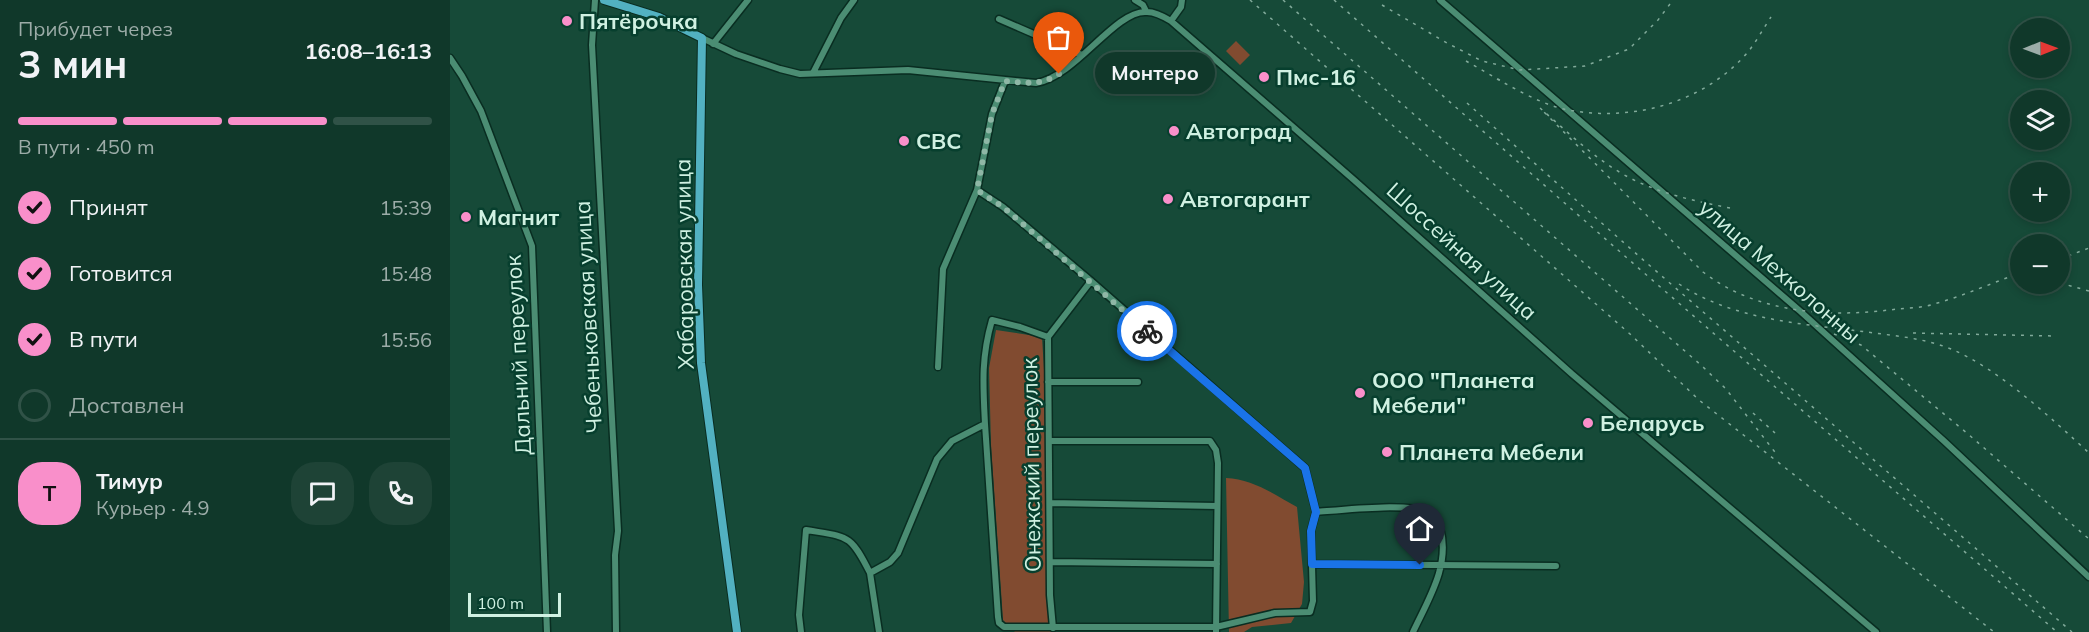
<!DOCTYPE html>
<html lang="ru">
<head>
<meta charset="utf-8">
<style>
  body { margin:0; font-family:Mulish,sans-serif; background:#1e4336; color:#f1f3f6; height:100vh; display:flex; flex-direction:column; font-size:22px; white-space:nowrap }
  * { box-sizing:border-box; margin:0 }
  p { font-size:20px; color:#9caca8 }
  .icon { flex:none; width:33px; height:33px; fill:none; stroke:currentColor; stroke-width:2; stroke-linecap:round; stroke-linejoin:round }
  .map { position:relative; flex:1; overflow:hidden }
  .side { display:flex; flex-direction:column; background:#10382a; width:450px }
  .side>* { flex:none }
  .needle { width:39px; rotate:89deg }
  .fabs { position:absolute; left:1560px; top:18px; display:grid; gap:12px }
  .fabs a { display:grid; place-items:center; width:60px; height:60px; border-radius:50%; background:#10382a; box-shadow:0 3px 9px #0003,0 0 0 2px #305247; font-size:30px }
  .scale { position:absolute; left:18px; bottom:15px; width:93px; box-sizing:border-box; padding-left:6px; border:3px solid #d0f1e2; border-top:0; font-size:16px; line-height:21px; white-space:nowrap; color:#d0f1e2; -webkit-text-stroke:4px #073f2e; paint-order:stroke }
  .pin { position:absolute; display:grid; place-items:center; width:51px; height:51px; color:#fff; margin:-62px -26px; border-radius:50% 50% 50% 0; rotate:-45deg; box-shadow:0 0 6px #0007 }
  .pin .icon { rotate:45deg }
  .courier { position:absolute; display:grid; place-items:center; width:60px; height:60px; margin:-30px; border:4px solid #1a73e8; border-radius:50%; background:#fff; color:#222; box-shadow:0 2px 8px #0007 }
  .bubble { position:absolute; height:42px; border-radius:21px; background:#10382a; box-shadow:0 3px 9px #0003,0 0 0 2px #305247; font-size:20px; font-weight:700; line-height:42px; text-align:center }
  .headline em { font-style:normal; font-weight:700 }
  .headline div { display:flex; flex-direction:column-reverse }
  .headline { display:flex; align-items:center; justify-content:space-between; height:102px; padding:0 18px }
  h1 { font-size:39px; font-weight:700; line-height:45px }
  .bar { display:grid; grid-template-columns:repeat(4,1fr); gap:9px 6px; align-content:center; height:72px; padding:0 18px }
  .bar i { height:8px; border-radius:4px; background:#305247 }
  .bar .on { background:#f98fca }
  .bar p { grid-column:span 4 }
  .line { display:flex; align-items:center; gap:15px; padding:0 18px; border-top:2px solid #305247 }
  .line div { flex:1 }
  .round { display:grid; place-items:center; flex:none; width:63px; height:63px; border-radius:24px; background:#1e4336 }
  ol { padding:0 18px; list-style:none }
  li { display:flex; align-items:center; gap:18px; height:66px }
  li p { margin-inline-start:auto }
  li .icon { padding:6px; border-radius:50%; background:#f98fca; color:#111; stroke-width:4 }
  li:last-child { color:#9caca8 }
  li i { width:33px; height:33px; border:3px solid #305247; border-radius:50% }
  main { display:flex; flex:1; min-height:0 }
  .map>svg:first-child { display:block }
  .green { fill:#814b30 }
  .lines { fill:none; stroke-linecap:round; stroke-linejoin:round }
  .minor-casing { stroke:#092d21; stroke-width:9 }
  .major-casing { stroke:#092d21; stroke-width:10 }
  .minor { stroke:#4b8d73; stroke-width:6 }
  .major { stroke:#52b1c1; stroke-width:8 }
  .rail { stroke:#81aa9a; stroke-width:1.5; stroke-dasharray:3 6; stroke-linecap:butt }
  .done { stroke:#8fb7a6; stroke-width:6; stroke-dasharray:0 10.8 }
  .route { stroke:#1a73e8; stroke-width:8 }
  .poi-dot { fill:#f98fca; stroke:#073f2e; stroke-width:2 }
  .labels { text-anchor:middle; stroke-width:5; stroke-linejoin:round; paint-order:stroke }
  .poi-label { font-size:22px; font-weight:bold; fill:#d0f1e2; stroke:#073f2e; text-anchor:start }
  .street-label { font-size:22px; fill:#d0f1e2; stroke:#073f2e }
</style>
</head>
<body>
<main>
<section class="side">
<div class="headline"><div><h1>3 мин</h1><p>Прибудет через</p></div><em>16:08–16:13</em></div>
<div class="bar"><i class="on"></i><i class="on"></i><i class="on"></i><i></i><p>В пути · 450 m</p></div>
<ol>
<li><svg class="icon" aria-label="check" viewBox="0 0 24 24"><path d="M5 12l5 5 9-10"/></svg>Принят<p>15:39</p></li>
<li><svg class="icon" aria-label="check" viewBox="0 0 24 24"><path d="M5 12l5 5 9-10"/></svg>Готовится<p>15:48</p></li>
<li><svg class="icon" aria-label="check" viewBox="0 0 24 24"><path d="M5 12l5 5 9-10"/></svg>В пути<p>15:56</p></li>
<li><i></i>Доставлен</li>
</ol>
<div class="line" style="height:108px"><b class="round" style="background:#f98fca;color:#111">Т</b><div><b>Тимур</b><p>Курьер · 4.9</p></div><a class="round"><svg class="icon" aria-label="chat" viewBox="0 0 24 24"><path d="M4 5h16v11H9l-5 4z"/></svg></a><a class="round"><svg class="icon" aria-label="phone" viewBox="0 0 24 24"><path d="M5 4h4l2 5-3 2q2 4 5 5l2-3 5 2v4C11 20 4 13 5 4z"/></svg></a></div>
</section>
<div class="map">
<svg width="1639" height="632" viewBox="0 0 1639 632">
  <rect width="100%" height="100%" fill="#164a38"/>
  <path class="green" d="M786 41 800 55 790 65 776 51Z
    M546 330 592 337 595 386 599 605 601 632H565L553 620 541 445 539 368Z
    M776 478C803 479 825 495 847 507L854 582 852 604 841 623 802 627 794 632H779Z"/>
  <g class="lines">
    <defs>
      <path id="minor" d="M145 0 142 45 168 531 165 555 166 632
        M685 0 693 5 696 11
        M990 0 1350 311 1494 441 1639 577
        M549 19 632 55
        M721 21 731 7 732 0
        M252 38 286 54 330 69 350 74 458 70 586 83C625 77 664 12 695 12 704 11 713 16 721 21L904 180 1122 374 1426 632
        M263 44 298 0
        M0 58 12 76 31 111 82 246 97 632
        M363 73 391 18 404 0
        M527 190 553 207 641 281 855 468 866 512 861 531 863 601 860 612 825 613 766 627H554L549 623 548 617 535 424
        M488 367 493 269 527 190 542 114 555 81
        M598 382H688
        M600 441H760L766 450 768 463 766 632
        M600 503 767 506
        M866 512C891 510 960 502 980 513 985 516 988 522 990 528 1001 564 978 600 963 632
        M601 562 767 564
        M862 564 1106 566
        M420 573 429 632
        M603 628 600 595 598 337 641 281
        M351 632 349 615 356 530C398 537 400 533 420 573L440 562 448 553 487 459 502 441 535 424C533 385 531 358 542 320L570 327 598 337"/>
      <path id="major" d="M154 0 209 17 252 38 248 285 251 363 287 632"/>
    </defs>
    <use href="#minor" class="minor-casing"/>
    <use href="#major" class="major-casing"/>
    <use href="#minor" class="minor"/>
    <use href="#major" class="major"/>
    <path class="rail" d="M800 0 1180 334 1249 400 1544 632
      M833 0 1252 366 1276 389 1328 456
      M884 0 1185 265 1607 632
      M932 5 997 43 1032 61 1070 70 1135 66 1179 49 1208 20 1223 0
      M1016 61 1053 82
      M1047 79C1069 91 1093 105 1118 110 1183 122 1254 103 1298 52 1306 42 1313 29 1321 17
      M1017 103 1191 258 1622 632
      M1280 208C1240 200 1201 192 1166 170 1140 154 1113 128 1090 108L1253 272C1307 314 1382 318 1447 309 1459 308 1472 308 1484 304 1513 296 1542 283 1570 273
      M1610 259 1639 248
      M1610 283 1639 291
      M1229 284C1283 320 1353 324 1417 332 1445 336 1474 338 1501 349 1549 369 1601 418 1639 453
      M1463 333 1605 336
      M1384 334 1411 345 1518 434 1639 539
      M1303 413 1325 433"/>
  </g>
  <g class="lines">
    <path class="done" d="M609 74C590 86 577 83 555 81L542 114 527 190 553 207 697 331"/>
    <path class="route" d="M697 331 855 468 866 512 861 531 862 564 970 565"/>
  </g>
  <g class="poi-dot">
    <circle cx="117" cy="21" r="6"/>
    <circle cx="814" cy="77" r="6"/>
    <circle cx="724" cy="131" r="6"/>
    <circle cx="454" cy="141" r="6"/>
    <circle cx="718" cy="199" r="6"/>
    <circle cx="16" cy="217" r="6"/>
    <circle cx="910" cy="393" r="6"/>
    <circle cx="1138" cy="423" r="6"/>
    <circle cx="937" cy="452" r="6"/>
  </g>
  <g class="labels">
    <g class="poi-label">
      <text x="129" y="29">Пятёрочка</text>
      <text x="826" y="85">Пмс-16</text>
      <text x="736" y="139">Автоград</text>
      <text x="466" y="149">СВС</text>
      <text x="730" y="207">Автогарант</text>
      <text x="28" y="225">Магнит</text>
      <text x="922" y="388">ООО "Планета<tspan x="922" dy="25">Мебели"</tspan></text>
      <text x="1150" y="431">Беларусь</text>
      <text x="949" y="460">Планета Мебели</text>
    </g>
    <g class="street-label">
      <text transform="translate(1012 251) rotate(42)" y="8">Шоссейная улица</text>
      <text transform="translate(234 264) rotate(-91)" y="8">Хабаровская улица</text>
      <text transform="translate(1330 271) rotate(41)" y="8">улица Мехколонны</text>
      <text transform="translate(138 317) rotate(-93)" y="8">Чебеньковская улица</text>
      <text transform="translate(68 355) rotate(-93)" y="8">Дальний переулок</text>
      <text transform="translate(581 465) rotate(-91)" y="8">Онежский переулок</text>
    </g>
  </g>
</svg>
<div class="fabs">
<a><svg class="needle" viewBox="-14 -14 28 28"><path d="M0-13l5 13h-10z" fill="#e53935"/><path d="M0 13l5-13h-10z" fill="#9caca8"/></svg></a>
<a><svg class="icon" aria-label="layers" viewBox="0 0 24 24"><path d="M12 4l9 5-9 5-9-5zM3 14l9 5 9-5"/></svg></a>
<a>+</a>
<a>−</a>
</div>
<div class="scale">100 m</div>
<div class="pin" style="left:609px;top:74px;background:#ea580c"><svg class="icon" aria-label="bag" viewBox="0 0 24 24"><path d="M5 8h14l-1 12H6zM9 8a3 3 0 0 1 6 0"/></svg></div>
<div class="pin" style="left:970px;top:565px;background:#1f2937"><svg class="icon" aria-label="home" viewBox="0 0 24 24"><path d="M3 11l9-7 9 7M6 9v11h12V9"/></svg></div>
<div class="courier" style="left:697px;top:331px"><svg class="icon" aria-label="bike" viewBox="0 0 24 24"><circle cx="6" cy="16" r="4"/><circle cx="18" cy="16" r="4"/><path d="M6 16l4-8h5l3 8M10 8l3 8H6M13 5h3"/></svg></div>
<div class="bubble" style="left:645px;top:52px;width:120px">Монтеро</div>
</div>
</main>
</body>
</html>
